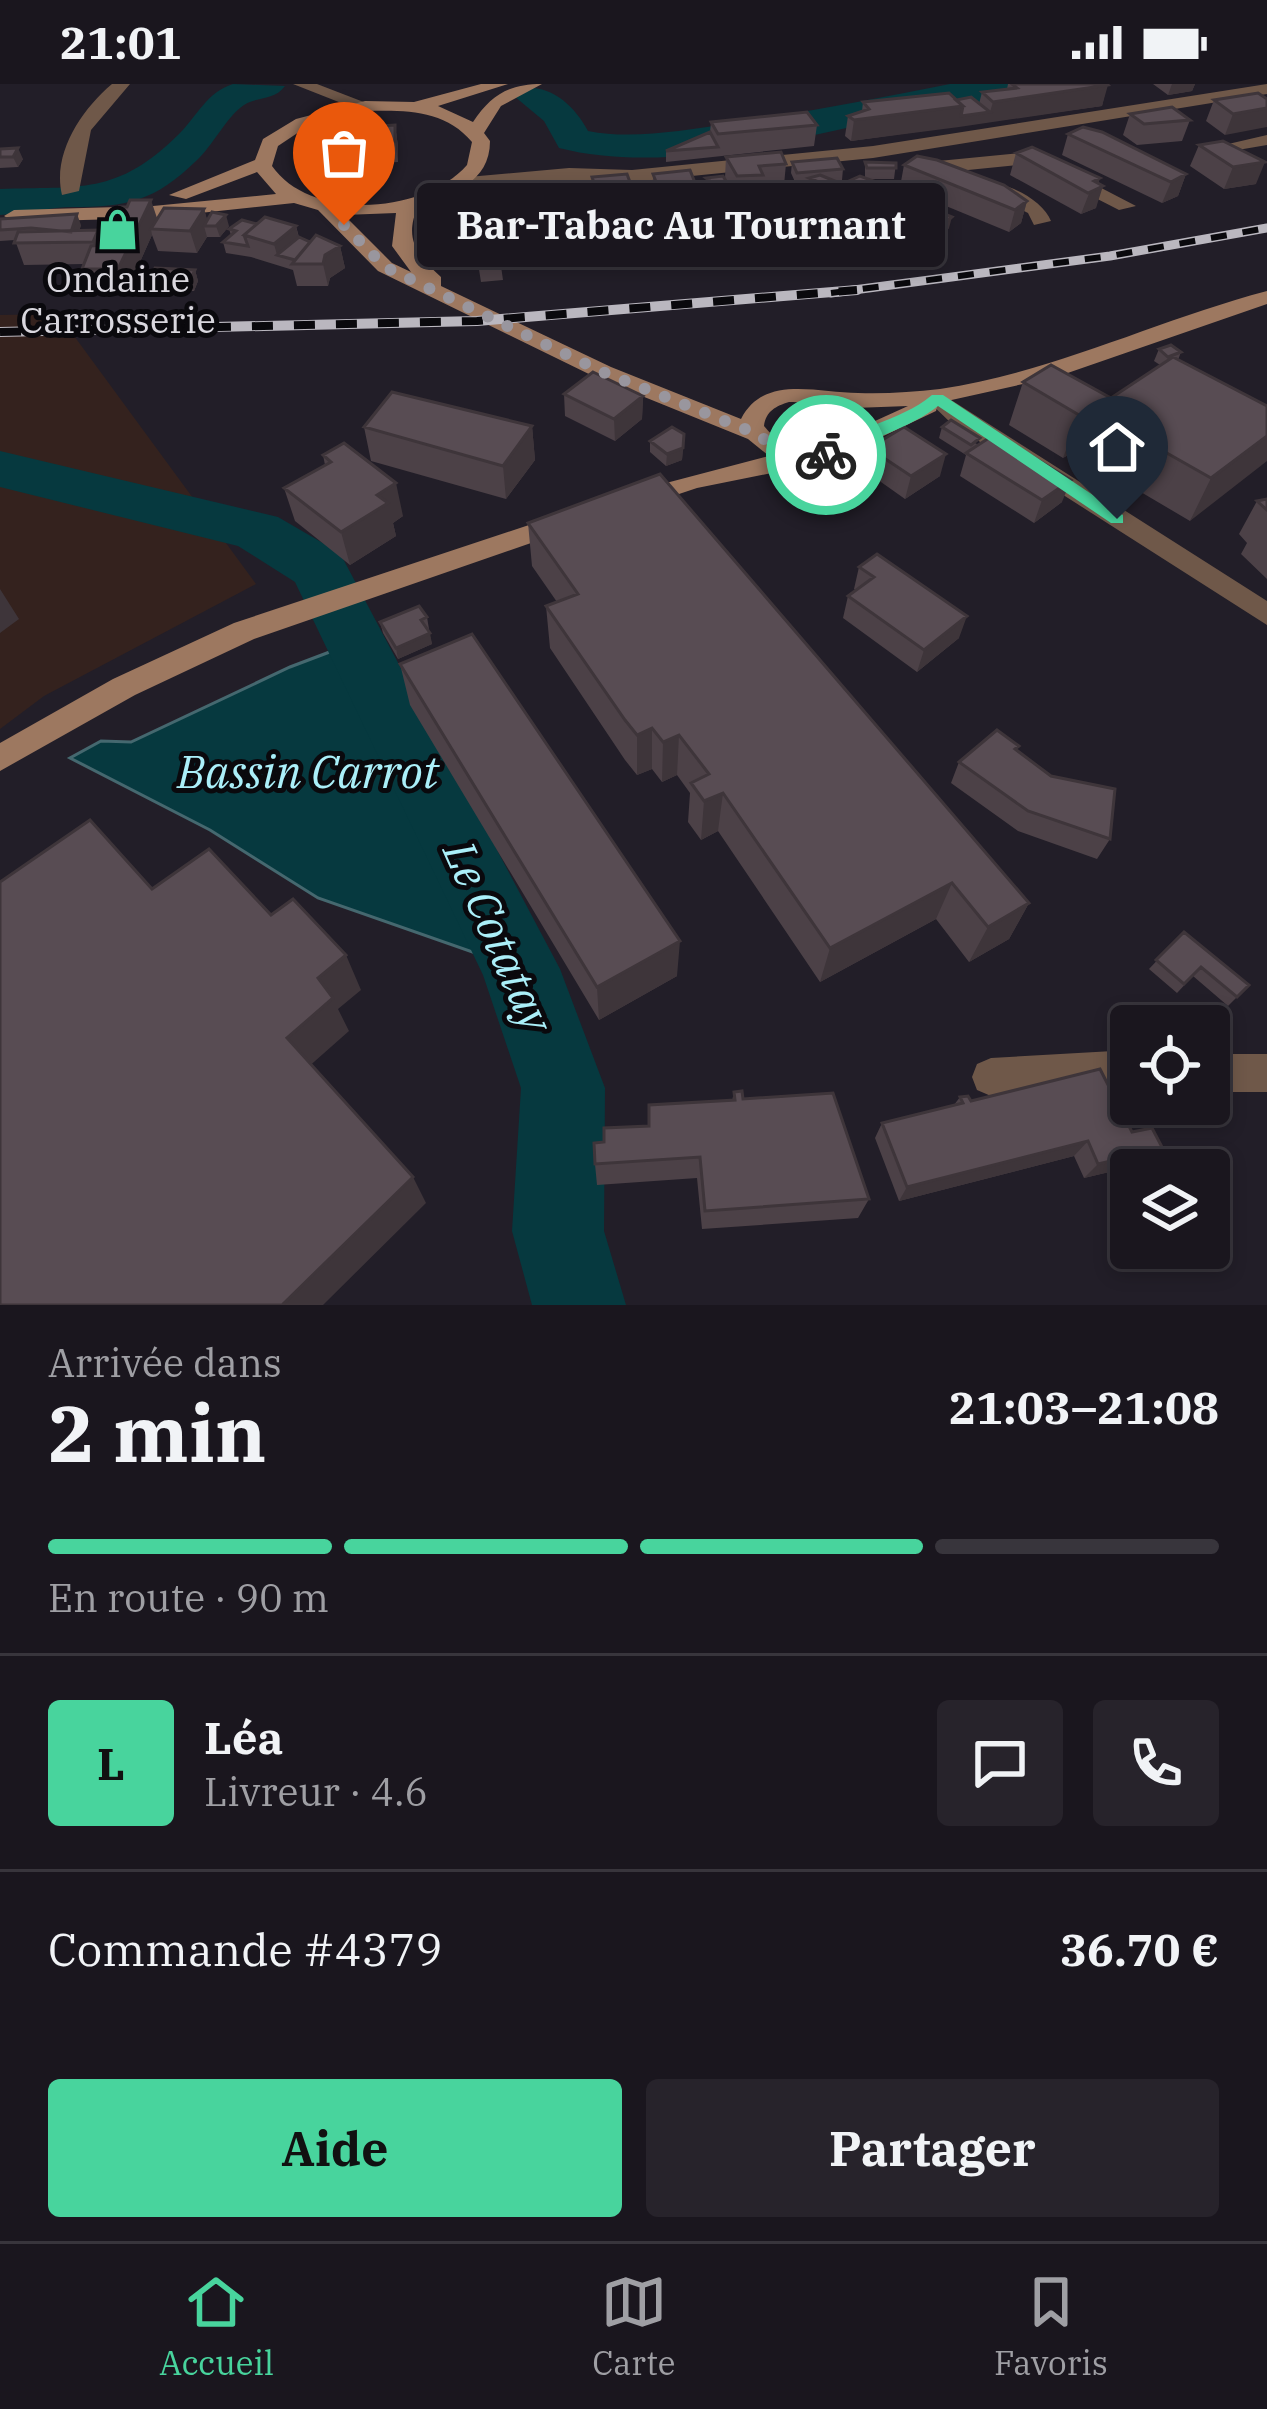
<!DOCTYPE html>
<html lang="fr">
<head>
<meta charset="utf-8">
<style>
  body { margin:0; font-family:"IBM Plex Serif",serif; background:#27232b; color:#f1f3f6; height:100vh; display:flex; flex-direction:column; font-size:45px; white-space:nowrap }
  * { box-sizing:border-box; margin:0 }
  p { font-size:39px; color:#9f9fa4 }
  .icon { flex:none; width:66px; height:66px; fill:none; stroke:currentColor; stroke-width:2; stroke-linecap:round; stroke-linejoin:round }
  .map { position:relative; height:1221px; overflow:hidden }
  .drawer { display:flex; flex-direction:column; background:#1a161e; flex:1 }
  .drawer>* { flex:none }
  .controls { position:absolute; left:1110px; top:921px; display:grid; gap:24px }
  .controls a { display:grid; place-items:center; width:120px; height:120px; border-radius:12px; background:#1a161e; box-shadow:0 6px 18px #0003,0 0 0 3px #38353c; font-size:60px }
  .pin { position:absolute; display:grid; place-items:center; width:102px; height:102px; color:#fff; margin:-123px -51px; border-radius:50% 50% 50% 0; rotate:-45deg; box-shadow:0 0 12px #0007 }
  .pin .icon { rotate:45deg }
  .courier { position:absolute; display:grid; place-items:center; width:120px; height:120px; margin:-60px; border:9px solid #48d49d; border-radius:50%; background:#fff; color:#222; box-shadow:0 3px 15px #0007 }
  .bubble { position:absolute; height:84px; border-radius:12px; background:#1a161e; box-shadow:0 6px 18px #0003,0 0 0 3px #38353c; font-size:39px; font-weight:700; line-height:84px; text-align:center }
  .summary em { font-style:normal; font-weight:700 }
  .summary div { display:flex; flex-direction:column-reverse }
  .summary { display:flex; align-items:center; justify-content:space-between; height:204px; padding:0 48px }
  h1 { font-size:78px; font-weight:700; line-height:90px }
  .bar { display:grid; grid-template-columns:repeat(4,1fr); gap:18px 12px; align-content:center; height:144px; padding:0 48px }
  .bar i { height:15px; border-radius:9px; background:#38353c }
  .bar .active { background:#48d49d }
  .bar p { grid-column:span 4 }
  .line { display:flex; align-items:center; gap:30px; padding:0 48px; border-top:3px solid #38353c }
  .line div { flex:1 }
  .round { display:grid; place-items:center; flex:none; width:126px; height:126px; border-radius:12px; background:#27232b }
  .primary-button { display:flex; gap:24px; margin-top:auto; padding:24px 48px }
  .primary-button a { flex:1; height:138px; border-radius:12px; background:#48d49d; color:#111; font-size:48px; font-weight:700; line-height:138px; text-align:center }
  .primary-button a+a { background:#27232b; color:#f1f3f6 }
  .status { display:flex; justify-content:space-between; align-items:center; height:84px; padding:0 60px; background:#1a161e; direction:ltr }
  .status svg { height:33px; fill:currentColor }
  .dock { display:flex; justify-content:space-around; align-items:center; height:168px; border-top:3px solid #38353c; background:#1a161e; font-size:33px; color:#9f9fa4 }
  .dock a { display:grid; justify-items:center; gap:6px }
  .dock .active { color:#48d49d }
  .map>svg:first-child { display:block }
  .industrial { fill:#34221e }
  .water { fill:#06393f; stroke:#45686f; stroke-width:3 }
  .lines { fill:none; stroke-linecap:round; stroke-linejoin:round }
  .river { fill:#06393f; fill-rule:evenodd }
  .street { fill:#6f5849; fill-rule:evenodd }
  .secondary { fill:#9d7860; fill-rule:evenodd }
  .rail-far1-casing { stroke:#bab7bf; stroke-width:9 }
  .rail-casing { stroke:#bab7bf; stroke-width:10 }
  .rail-far1 { stroke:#0a090d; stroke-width:6; stroke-dasharray:16; stroke-linecap:butt }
  .rail { stroke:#0a090d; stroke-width:8; stroke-dasharray:21; stroke-linecap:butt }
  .wall { fill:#4c4147 }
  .shaded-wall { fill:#3e353a }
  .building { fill:#584c53; stroke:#3e353a; stroke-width:3 }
  .route { fill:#48d49d }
  .done { stroke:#99969e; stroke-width:12; stroke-dasharray:0 21.6 }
  .labels { text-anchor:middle; stroke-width:10; stroke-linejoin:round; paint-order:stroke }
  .far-poi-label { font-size:36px; fill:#d9d7de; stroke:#0a090d }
  .water-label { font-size:45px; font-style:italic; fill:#abeff9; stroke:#0a090d }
</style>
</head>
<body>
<div class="status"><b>21:01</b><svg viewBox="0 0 49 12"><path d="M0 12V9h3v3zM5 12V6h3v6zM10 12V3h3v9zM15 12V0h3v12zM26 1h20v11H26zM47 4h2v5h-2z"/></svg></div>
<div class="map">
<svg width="1267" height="1221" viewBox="0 0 1267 1221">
  <rect width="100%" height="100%" fill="#221e28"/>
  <path class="industrial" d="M58 230 256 500 44 612 0 645V231Z"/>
  <path class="water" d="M356 558 521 885 318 814 210 746 70 674 101 657 131 658 290 583Z"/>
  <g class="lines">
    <path class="river" d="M233 0 285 2C274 17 258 12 244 21 226 33 213 62 196 77 155 117 127 123 72 123 53 123 23 130 0 131V105C79 102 117 112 179 50 198 31 207 8 233 0Z
      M950 0H1091L1085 8 1072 11C1032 15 991 15 952 22 830 43 681 95 559 64L544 37 514 12 520 4C551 0 574 21 588 47 633 56 683 46 728 40 802 29 876 15 950 0Z
      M0 367 278 433 340 469 560 885 605 1004 604 1147 626 1221H532L512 1147 521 1004 483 891 295 498 238 462 0 403Z"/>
    <path class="street" d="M112 0H130L91 46 79 107 62 111C52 70 81 26 112 0Z
      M293 0H317L374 22 359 26Z
      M1267 0V10L873 74 632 98 580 96 570 114 578 146 595 152C588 161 567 162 560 153L550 114 560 96 457 106 447 100 457 94 569 84 632 86 873 62Z
      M1267 51V61L1220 69 1211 64Z
      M1032 68 1136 122 1119 126 1029 80 918 91 909 85 918 79Z
      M984 99C1006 97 1043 116 1051 137L1034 141 1028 129 984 107Z
      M937 307 1267 517V541L952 340 925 314Z
      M1131 966V1004L991 1012 977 1006 972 993 977 980 991 974Z
      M1209 970H1267V1008H1209Z"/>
    <path class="secondary" d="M481 0H508L438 22 473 38C491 11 509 0 542 0L501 22 484 49 490 57C490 99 452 110 418 122 404 155 416 170 441 193V202L611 283 741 335C764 290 817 309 858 309 885 310 913 308 940 305 1054 288 1157 236 1267 207V220L1059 292 938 319 936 327 831 377 697 404 637 424 628 421 624 415 628 409 769 372 748 355 595 293 378 187 318 126 294 119 153 134 14 138 4 132 14 126 153 122 276 110 257 88 186 115 169 111 255 76 263 55 296 35 365 17 414 18ZM365 27C404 26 445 25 472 58L467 81C424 130 311 138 272 82L278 62 308 42ZM396 129 392 162 411 188 392 179 344 131ZM789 318C811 318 826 322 841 339L836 356C809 371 783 366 764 342 766 327 776 322 789 318ZM908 322 864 342 854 324Z
      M568 428 577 431 581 437 577 443 254 555 135 611 0 687V659L113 595 234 539Z"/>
    <defs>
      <path id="rail-far1" d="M831 209 1110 172 1267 144"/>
      <path id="rail" d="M0 248 477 237 857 206"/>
    </defs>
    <use href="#rail-far1" class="rail-far1-casing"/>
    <use href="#rail" class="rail-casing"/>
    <use href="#rail-far1" class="rail-far1"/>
    <use href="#rail" class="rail"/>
  </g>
  <path class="wall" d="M1008 0H1107L1102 22 851 57 845 52 848 32 862 27 863 18 956 16 979 20 982 8 1007 5Z
    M1153 0H1195L1192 7 1168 11Z
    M1267 15 1225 51 1206 37 1214 16Z
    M1130 30 1190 36 1182 57 1137 61 1123 51Z
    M711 38 817 41 814 62 666 78V67L710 48Z
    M395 41 398 62V78L341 82 337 60Z
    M1068 50 1186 90 1178 112 1162 119 1062 71Z
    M1199 61 1256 100 1224 105 1190 82Z
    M0 65 23 75 18 83 0 84Z
    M1016 69 1099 100 1096 124 1081 130 1010 91Z
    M726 73 786 80 784 101 762 103 761 112 736 114 725 94Z
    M792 78 843 85 842 96 835 97 842 100 865 94V78L896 79 894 95H868L890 103 888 114 859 127 807 105 808 99 796 100 791 89Z
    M904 81 1027 117 1021 139 1009 148 900 103Z
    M653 90 699 109V126L704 125 705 118 763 119 767 118 768 113 802 132 801 143 779 142 777 163 577 182H501L503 196 481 198 474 154 542 149 541 139 564 136 590 128 588 103 593 102 592 93 631 101V122L616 124 617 134 636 132V124L647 123 643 112V101L653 100Z
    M706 94 729 102 728 113 717 114 706 105Z
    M930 118 929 124 949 144 933 158 902 145 900 151 887 161 859 149 860 138 880 130 881 124Z
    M204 125 207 136 229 142 220 153H207L197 169 158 167 152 151 127 207H91L82 185 84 180 24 181 15 156 0 157V135L81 141 79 147 103 159 157 135Z
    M257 140 296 142 299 153 310 158 340 162 345 184 330 194 328 202H297L293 186 251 173 226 169 223 158 231 151 229 145Z
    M195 186 198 197 194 207 154 208 150 196Z
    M1159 265 1181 268 1178 276 1267 322 1190 437 1073 368 1063 374 1009 341 1023 298 1111 314 1160 281 1154 277Z
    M564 310 643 312 642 335 615 357 565 332Z
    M532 342 535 376 506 415 371 377 364 343Z
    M942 343 979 361 1062 418 1034 439 960 392 966 371 939 354Z
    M684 350 682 376 666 382 650 368V357Z
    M869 364 940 392 905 415 864 386Z
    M323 371 403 432 393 439 396 452 350 481 295 437 284 404 325 381Z
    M1267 415V495L1241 470 1247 459 1239 450 1257 417Z
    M528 439 1029 819 1009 855 969 878 936 835 820 898 718 747 701 756 688 738 690 709 677 691 662 698 652 685 637 691 625 676 550 564 546 522 557 518 532 482Z
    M859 483 959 554 917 588 843 534 848 512 856 506 854 505Z
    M427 533 429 545H428L432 560 398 575 383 549 380 538Z
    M400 580 677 892 599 936 410 621Z
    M1017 666 1051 692 1110 755 1097 775 1018 747 951 699 959 678Z
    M1184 848 1249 901 1228 922 1193 892 1177 909 1149 885Z
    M734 1008 869 1115 858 1134 702 1145 697 1094 597 1101 595 1080 604 1058 648 1042 649 1021 732 1017Z
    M960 1013 971 1017 1132 1048 1163 1065 1147 1079 1084 1094 1074 1072 899 1117 875 1054 882 1039 954 1021Z"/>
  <path class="shaded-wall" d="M1172 0H1195L1192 7 1168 11Z
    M1108 1 1102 22 959 43 961 32 990 28 993 18Z
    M963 22 959 43 851 57 854 36Z
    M1267 24V43L1225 51 1233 30Z
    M395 41 398 62V78L395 57Z
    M18 64 23 75 18 83 13 73Z
    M1265 78 1256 100 1224 105 1233 83Z
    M1186 90 1178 112 1162 119 1171 98Z
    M1100 94 1097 105 1103 102 1096 124 1081 130 1094 97Z
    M631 101V122L616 124V117L611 103Z
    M729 102 728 113 717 114 718 103Z
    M890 103 888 114 859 127 861 116Z
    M151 116 158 137 151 145 152 151 127 207 118 185Z
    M1027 117 1021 139 1009 148 1015 126Z
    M204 125 209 142H204L207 153 197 169 190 147Z
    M77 130 81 141 76 159 71 148Z
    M226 131 229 142 220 153 216 142Z
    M952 133 949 144 933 158 935 147Z
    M903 140 900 151 887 161 889 150Z
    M296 142 301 164 277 171 274 160Z
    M98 146 106 168 101 180 93 158Z
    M340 162 345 184 330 194 328 202 323 180 325 171Z
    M195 186 198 197 194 207 190 196Z
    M643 312 642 335 615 357 614 335Z
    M1089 325 1073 368 1063 374 1079 331Z
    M532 342 535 376 506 415 503 382Z
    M1267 352V377L1190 437 1211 394Z
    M683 364 682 376 666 382 667 370Z
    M946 370 940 392 905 415 911 392Z
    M1071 396 1062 418 1034 439 1042 416Z
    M396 399 403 432 393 439 396 452 350 481 341 448 377 411Z
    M0 505 19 535 0 549Z
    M967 532 959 554 917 588 924 566Z
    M430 549 432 560 398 575 396 564Z
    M652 644V685L637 691V651Z
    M679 651 677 691 662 698 663 658Z
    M723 709 718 747 701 756 704 717Z
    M952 799 936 835 820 898 830 864Z
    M1029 819 1009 855 969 878 988 843Z
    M680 857 677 892 599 936 597 903Z
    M346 871 361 906 338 925 349 947 306 985 287 954 318 894Z
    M1088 1057 1074 1072 899 1117 907 1103Z
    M1163 1065 1147 1079 1084 1094 1098 1080Z
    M413 1093 426 1119 323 1221H282Z"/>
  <path class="building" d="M1012 0H1107L1108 1 993 18 982 8 1017 4Z
    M949 9 963 22 854 36 848 32 869 25 863 18Z
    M1258 9 1267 15V24L1233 30 1214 16Z
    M971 13 990 28 961 32 963 22 956 16Z
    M1172 23 1190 36 1144 40 1130 30Z
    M807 28 817 41 718 50 711 38Z
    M395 41V57L337 60 339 44Z
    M1083 43 1102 48 1186 90 1171 98 1068 50Z
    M710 48 718 63 666 67Z
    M1223 57 1265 78 1233 83 1199 61Z
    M1032 63 1100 94 1094 97 1103 102 1088 109 1016 69Z
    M18 64 13 73H0V65Z
    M781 68 786 80 759 82 763 91 737 92 726 73Z
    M917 72 937 76 1004 101 1027 117 1015 126 904 81Z
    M837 74 843 85 797 89 792 78Z
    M865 78 896 79V84H867Z
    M690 86 699 109 662 113 653 90Z
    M627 90 631 101 611 103 616 117 594 119 588 103 595 102 592 93Z
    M820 91 842 100 860 92 890 103 861 116 809 94Z
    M723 92 729 102 718 103 706 94Z
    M653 100 661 122 651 123 643 101Z
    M787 110 802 132 776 131H781L767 120 763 119 772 117 768 113Z
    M899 112 930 118 925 122 952 133 935 147 881 124Z
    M130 116H151L118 185H82L91 162 102 161 119 123H127Z
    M727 116 767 120 781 131 575 149H556L541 139 565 136 563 131 611 126 613 134 638 131 636 124 680 120 683 127 708 125 705 118Z
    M164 124 204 125 190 147 151 145Z
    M212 128 226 131 216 142H204Z
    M876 129 903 140 889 150 860 138Z
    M77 130 71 148 31 144 0 146V135Z
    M265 133 296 142 274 160 244 151Z
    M242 136 257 140 244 151 248 162 223 158 236 147 229 145Z
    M98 146 93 158 14 159 18 148Z
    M542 149 556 159 498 160 500 174 479 176 474 154Z
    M316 151 340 162 325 171 323 180H292Z
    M299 153 310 158 295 176 277 171Z
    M155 184 195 186 190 196H150Z
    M1171 261 1181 268 1168 273 1159 265Z
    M1173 273 1267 322V352L1211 394 1089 325 1079 331 1023 298 1051 281 1111 314Z
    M593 288 643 312 614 335 564 310Z
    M392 308 532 342 503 382 364 343Z
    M951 336 980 354 971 361 942 343Z
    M672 343 684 350 683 364 667 370 650 357Z
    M904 343 946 370 911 392 869 364Z
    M995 350 1071 396 1042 416 966 369Z
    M344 359 396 399 377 411 388 419 341 448 284 404 331 378 323 371Z
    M660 390 1029 819 988 843 952 799 830 864 723 709 704 717 691 699 709 690 679 651 663 658 652 644 637 651 625 636 546 522 578 510 528 439Z
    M1267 415V426L1257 417Z
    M877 470 967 532 924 566 848 512 874 493 859 483Z
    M419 522 427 533 421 536 430 549 396 564 380 538Z
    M472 550 680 857 597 903 400 580Z
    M997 646 1019 662 1015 665 1051 692 1115 705 1110 755 1028 727 959 678Z
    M90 736 152 805 209 765 271 831 293 815 346 871 318 894 333 914 287 954 413 1093 282 1221H0V798Z
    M1184 848 1249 901 1237 913 1201 883 1184 900 1156 876Z
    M1100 985 1132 1048 1152 1044 1163 1065 1098 1080 1088 1057 907 1103 882 1039 963 1019 960 1013 968 1012 971 1017Z
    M742 1007 743 1015 833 1009 869 1115 705 1127 700 1073 595 1080 594 1059 604 1058V1044L649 1042V1021L735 1016 734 1008Z"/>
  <path class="route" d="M932 311H943L1123 431V439H1111L938 322C913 343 863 357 832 375L818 371C851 342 899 339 932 311Z"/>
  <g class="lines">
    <path class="done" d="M344 141 385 183 603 288 755 349 787 371H826"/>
  </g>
  <defs>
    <symbol id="shop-bare" viewBox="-9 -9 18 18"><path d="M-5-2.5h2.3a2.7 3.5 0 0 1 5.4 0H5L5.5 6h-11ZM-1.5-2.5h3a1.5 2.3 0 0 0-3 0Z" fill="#48d49d" stroke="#0a090d" stroke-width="2.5" paint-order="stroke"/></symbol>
  </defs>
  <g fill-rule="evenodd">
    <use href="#shop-bare" x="88" y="116" width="59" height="59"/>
  </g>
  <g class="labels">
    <g class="far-poi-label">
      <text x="118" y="208">Ondaine<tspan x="118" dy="41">Carrosserie</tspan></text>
    </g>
    <g class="water-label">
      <text x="308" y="704">Bassin Carrot</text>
      <text transform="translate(498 852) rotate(66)" y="16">Le Cotatay</text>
    </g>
  </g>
</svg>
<div class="controls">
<a><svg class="icon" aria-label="locate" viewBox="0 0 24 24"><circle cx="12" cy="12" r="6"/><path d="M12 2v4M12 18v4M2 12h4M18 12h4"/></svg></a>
<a><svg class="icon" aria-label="layers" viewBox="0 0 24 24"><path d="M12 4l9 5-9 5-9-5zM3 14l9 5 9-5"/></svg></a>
</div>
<div class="pin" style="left:344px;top:141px;background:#ea580c"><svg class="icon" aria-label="bag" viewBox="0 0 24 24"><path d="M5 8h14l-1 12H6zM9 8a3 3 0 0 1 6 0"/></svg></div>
<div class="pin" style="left:1117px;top:435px;background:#1f2937"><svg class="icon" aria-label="home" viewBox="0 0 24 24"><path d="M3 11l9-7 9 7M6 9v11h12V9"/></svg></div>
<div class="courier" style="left:826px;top:371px"><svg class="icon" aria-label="bike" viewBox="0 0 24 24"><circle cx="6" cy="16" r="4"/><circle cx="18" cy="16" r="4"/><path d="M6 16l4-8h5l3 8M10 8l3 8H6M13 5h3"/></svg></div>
<div class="bubble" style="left:417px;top:99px;width:528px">Bar-Tabac Au Tournant</div>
</div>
<section class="drawer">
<div class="summary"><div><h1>2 min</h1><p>Arrivée dans</p></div><em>21:03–21:08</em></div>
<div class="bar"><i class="active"></i><i class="active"></i><i class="active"></i><i></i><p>En route · 90 m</p></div>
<div class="line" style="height:216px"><b class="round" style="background:#48d49d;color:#111">L</b><div><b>Léa</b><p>Livreur · 4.6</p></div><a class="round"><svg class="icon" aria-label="chat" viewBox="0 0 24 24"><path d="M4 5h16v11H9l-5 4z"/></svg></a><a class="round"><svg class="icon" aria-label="phone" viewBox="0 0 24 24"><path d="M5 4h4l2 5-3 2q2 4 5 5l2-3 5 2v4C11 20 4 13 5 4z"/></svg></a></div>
<div class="line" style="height:156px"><div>Commande #4379</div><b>36.70 €</b></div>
<div class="primary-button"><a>Aide</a><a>Partager</a></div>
</section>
<nav class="dock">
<a class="active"><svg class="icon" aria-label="home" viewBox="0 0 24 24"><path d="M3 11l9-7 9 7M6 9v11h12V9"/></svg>Accueil</a>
<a><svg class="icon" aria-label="map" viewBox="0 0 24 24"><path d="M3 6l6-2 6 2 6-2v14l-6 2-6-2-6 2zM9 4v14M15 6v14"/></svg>Carte</a>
<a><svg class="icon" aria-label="saved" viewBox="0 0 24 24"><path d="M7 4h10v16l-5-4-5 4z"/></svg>Favoris</a>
</nav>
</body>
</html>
